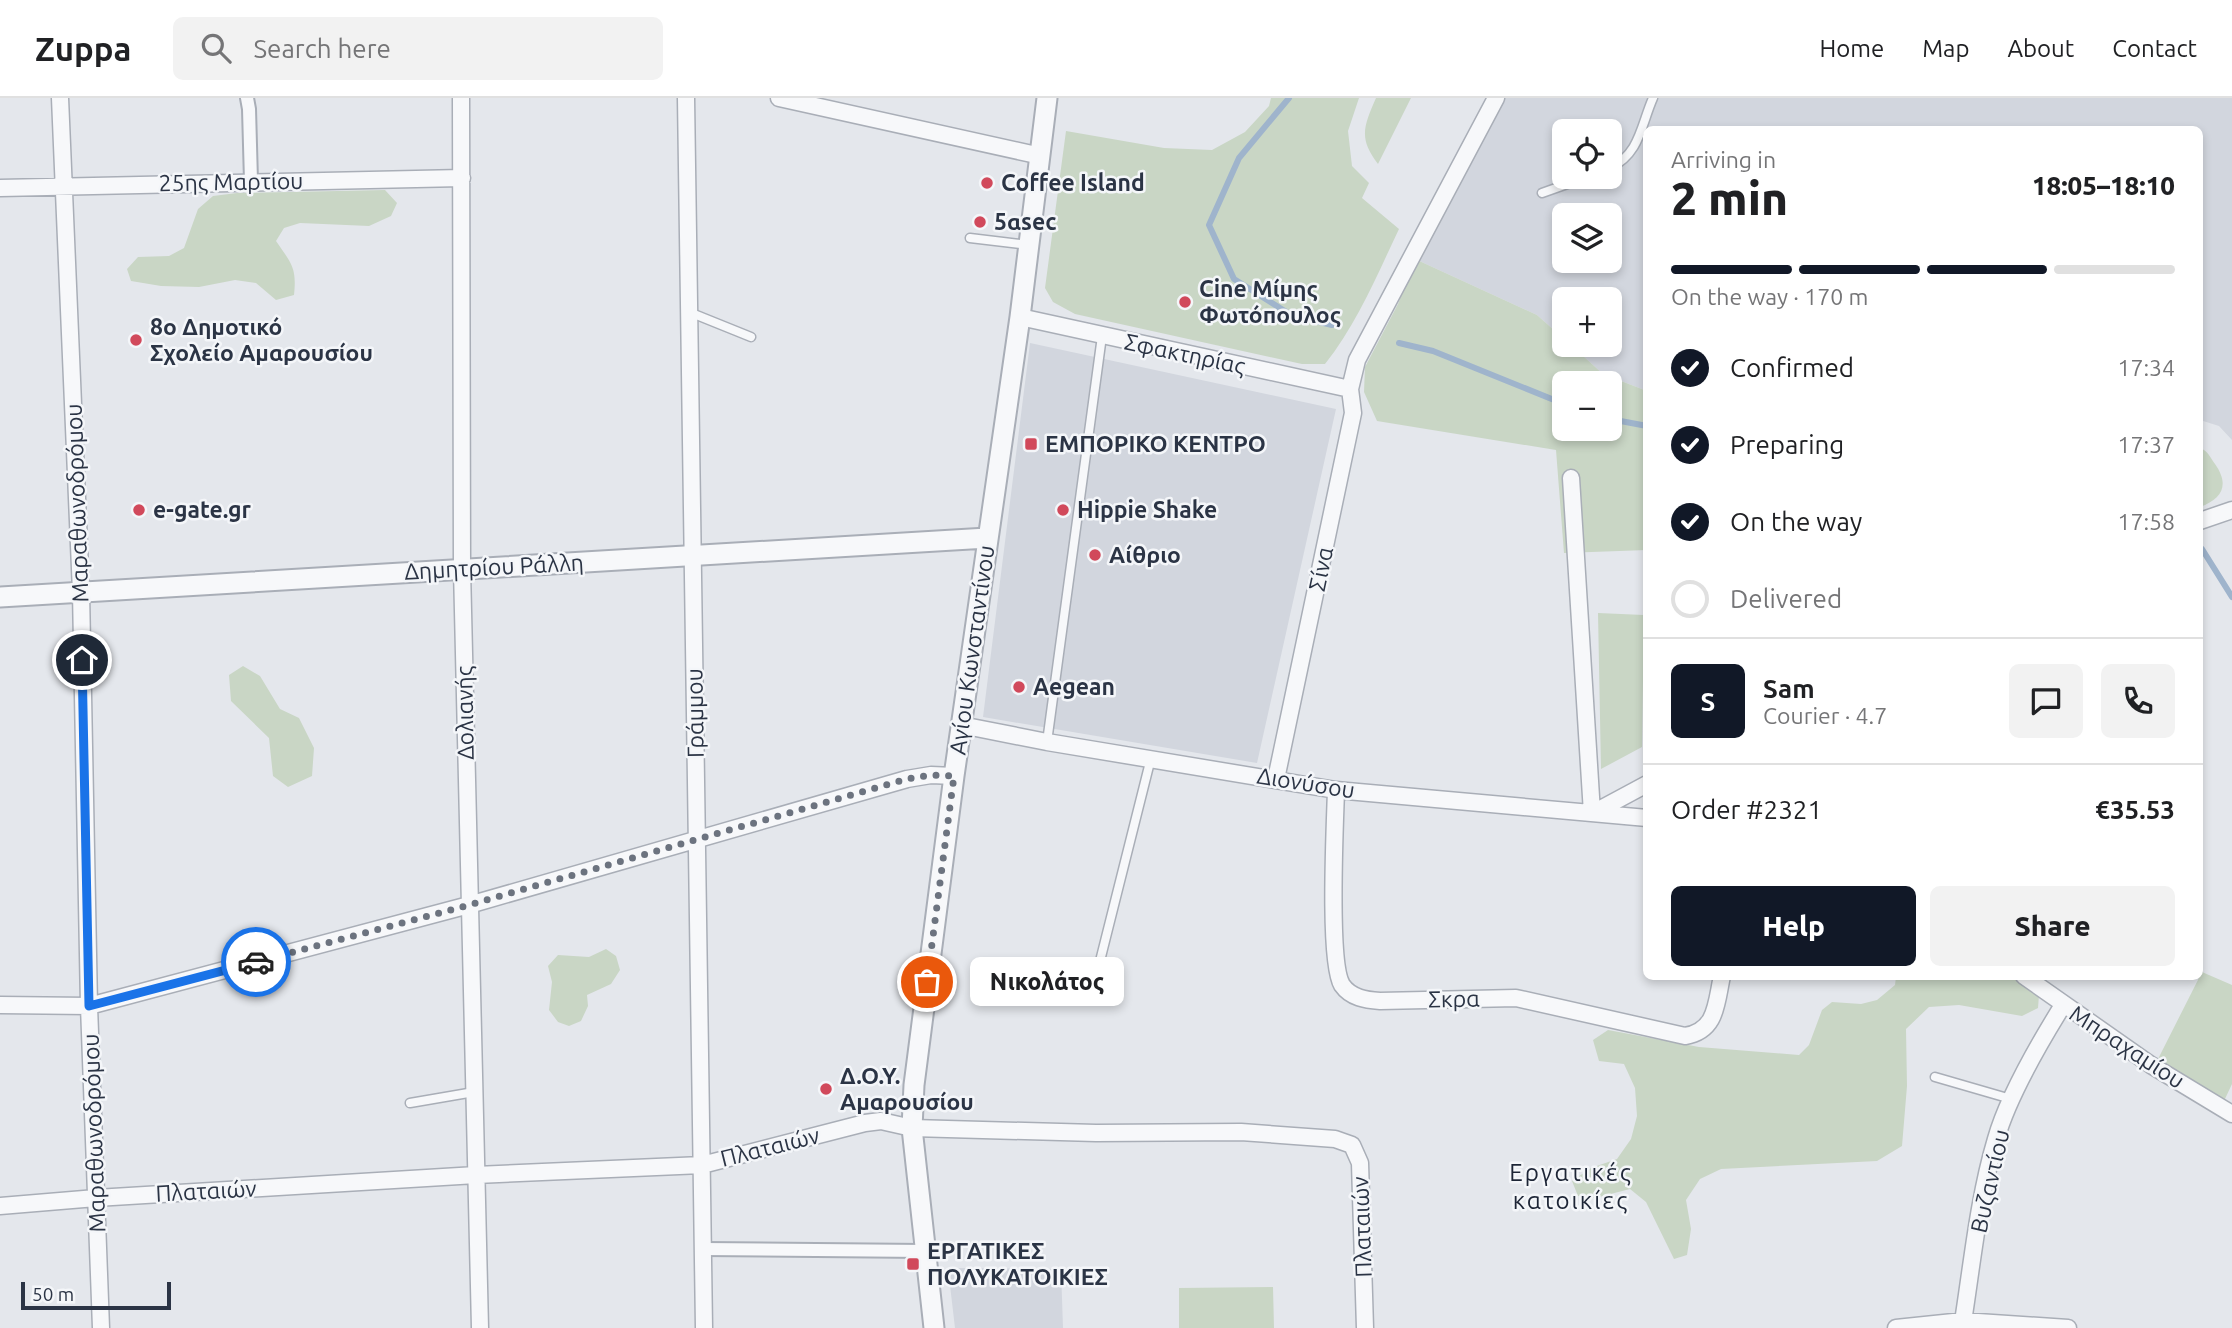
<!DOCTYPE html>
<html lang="en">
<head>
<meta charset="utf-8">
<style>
  body { margin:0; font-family:Ubuntu,sans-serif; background:#f2f2f2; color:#202124; height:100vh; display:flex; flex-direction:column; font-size:26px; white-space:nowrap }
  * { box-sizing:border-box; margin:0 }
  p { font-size:23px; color:#757577 }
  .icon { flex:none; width:38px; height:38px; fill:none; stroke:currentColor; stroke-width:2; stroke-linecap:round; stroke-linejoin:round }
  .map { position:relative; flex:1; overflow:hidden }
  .side { position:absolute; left:1643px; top:28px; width:560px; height:854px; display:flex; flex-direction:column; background:#fff; border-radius:10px; box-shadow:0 4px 10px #0003 }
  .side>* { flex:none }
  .tools { position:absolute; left:1552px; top:21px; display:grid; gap:14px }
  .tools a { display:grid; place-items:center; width:70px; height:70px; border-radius:10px; background:#fff; box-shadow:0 4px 10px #0003; font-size:35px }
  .scale { position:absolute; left:21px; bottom:18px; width:150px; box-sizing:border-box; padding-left:7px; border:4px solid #2b3445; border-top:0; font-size:19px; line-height:24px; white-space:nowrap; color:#2b3445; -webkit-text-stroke:5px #f4f6f9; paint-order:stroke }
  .pin { position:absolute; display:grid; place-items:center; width:60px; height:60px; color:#fff; margin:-30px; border:4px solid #fff; border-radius:50%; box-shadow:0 2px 7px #0007 }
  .courier { position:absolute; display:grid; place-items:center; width:70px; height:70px; margin:-35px; border:5px solid #1a73e8; border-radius:50%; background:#fff; color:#222; box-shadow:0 2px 9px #0007 }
  .bubble { position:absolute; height:49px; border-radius:10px; background:#fff; box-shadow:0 4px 10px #0003; font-size:23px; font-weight:800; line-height:49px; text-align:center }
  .head em { font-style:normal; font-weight:800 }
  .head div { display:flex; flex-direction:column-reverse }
  .head { display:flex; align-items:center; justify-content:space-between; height:119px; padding:0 28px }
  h1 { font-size:46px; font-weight:800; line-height:52px }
  .bar { display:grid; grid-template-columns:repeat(4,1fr); gap:10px 7px; align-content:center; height:84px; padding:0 28px }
  .bar i { height:9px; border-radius:5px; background:#e0e0e0 }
  .bar .selected { background:#111827 }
  .bar p { grid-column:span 4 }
  .line { display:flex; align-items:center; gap:18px; padding:0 28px; border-top:2px solid #e0e0e0 }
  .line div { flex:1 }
  .round { display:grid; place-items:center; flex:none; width:74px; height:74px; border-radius:10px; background:#f2f2f2 }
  ol { padding:0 28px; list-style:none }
  li { display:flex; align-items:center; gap:21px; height:77px }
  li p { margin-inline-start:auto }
  li .icon { padding:7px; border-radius:50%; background:#111827; color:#fff; stroke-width:4 }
  li:last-child { color:#757577 }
  li i { width:38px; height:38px; border:4px solid #e0e0e0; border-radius:50% }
  .cta { display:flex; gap:14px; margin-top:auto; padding:14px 28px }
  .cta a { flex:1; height:80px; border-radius:10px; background:#111827; color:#fff; font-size:28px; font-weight:800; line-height:80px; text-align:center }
  .cta a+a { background:#f2f2f2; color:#202124 }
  header { display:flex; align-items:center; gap:42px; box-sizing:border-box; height:98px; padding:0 35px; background:#fff; border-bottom:2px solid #e0e0e0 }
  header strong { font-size:33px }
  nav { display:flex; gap:38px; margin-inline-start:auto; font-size:24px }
  .search { width:490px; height:63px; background:#f2f2f2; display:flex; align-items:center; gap:18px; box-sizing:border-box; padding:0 24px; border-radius:10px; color:#757577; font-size:26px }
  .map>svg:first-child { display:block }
  .built { fill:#d2d6de; fill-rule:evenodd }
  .green { fill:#c9d6c5; fill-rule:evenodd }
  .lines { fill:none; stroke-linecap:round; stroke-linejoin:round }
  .stream { stroke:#9fb4cc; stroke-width:6 }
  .service-casing { stroke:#a9aeb7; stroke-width:11 }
  .pedestrian-casing { stroke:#a9aeb7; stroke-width:16 }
  .minor-casing { stroke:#a9aeb7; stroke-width:19 }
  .tertiary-casing { stroke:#a9aeb7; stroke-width:23 }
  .service { stroke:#f7f8fa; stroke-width:8 }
  .pedestrian { stroke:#f7f8fa; stroke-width:12 }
  .minor { stroke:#f7f8fa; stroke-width:16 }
  .tertiary { stroke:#f7f8fa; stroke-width:19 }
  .done { stroke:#6c737f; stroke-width:7; stroke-dasharray:0 12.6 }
  .route { stroke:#1a73e8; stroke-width:9 }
  .poi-dot { fill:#d1495b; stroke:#f4f6f9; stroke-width:2.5 }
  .labels { text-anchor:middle; stroke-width:5; stroke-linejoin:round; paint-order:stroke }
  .street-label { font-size:23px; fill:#2b3445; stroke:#f4f6f9 }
  .poi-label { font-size:23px; font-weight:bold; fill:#2b3445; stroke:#f4f6f9; text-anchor:start }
  .neighbourhood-label { font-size:24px; letter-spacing:2px; fill:#1d2536; stroke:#f4f6f9 }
</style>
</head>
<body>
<header>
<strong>Zuppa</strong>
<div class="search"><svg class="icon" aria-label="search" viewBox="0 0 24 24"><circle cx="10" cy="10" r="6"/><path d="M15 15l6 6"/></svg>Search here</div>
<nav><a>Home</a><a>Map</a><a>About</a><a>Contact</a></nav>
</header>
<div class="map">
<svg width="2232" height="1230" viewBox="0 0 2232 1230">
  <rect width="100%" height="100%" fill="#e4e7ec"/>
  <path class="built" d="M1503 0H2232V342L2219 328 2200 322V32H1647V293L1603 276 1571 247H1610V201H1564V241L1537 217 1415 161ZM1564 33H1610V79H1564ZM1564 117H1610V163H1564Z
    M1030 245 1336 311 1257 665 983 619Z
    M948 1170 1061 1171 1063 1230H955Z"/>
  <path class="green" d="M1271 0H1359L1348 33 1352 68 1369 85 1362 100 1399 131C1377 177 1357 226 1325 266H1302L1075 216 1053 204 1045 190 1066 33 1164 50 1212 52 1245 34 1269 8Z
    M1376 0H1411L1378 66C1358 40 1364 28 1376 0Z
    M385 92 397 105 391 118 369 128 300 125 284 130 276 143C291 165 297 169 294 197L276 202 256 185 235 182 199 189 161 188 131 183 127 171 138 159 169 158 184 150 198 111 213 98 237 95Z
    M1415 161 1537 217 1564 241V247H1571L1603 276 1647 293V452L1564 455 1556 352 1377 323 1364 294 1365 269 1398 206ZM1564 285H1610V331H1564Z
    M2200 350C2208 353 2210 359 2215 366 2230 387 2222 401 2200 409Z
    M1598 515 1644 517 1642 649 1601 671Z
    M243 568 260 578 280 611 299 620 314 650 312 678 288 689 273 678 269 640 231 603 229 577Z
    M606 851 616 858 620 872 611 886 587 897 588 908 581 923 569 928 558 924 549 912 552 884 548 868 558 857 589 859Z
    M2202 874 2232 887V986L2224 1003 2157 963Z
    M1896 879H2011L2039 897 2038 910 2022 918 1959 907 1929 909 1906 931 1907 988 1902 1048 1877 1063 1721 1071 1700 1081 1686 1102 1691 1131 1687 1157 1674 1161 1646 1104 1630 1091 1595 1100 1578 1098 1572 1083 1591 1070 1617 1061 1631 1041 1637 1018 1635 990 1624 966 1599 963 1593 942 1608 932 1699 949 1799 957 1809 947 1822 912 1832 904 1861 906 1877 902 1895 887Z
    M1273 1189 1274 1230H1179V1190Z"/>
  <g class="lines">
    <path class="stream" d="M1289 0 1239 60 1209 127 1234 181 1291 217 1332 227
      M1399 245 1433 253 1564 306
      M1610 321 1647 328
      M2202 451 2232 499"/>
    <defs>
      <path id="service" d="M1610 70C1640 56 1641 27 1653 0
        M1542 95 1587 79
        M970 140 1029 147
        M689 214 751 239
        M1047 644 1102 238
        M1100 863 1151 660
        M1935 979 2011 1001
        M410 1005 474 994"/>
      <path id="pedestrian" d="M247 0 249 11 251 83
        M703 1151 925 1153"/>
      <path id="minor" d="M60 0 81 494 89 908 101 1230
        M461 0 462 471 480 1230
        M686 0 704 1230
        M779 0 1041 58
        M0 90 462 80
        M1020 219 1350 291
        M1571 380 1592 715
        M2200 423 2232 412
        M961 627 1047 644 1336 692 1647 720
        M1276 681 1353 315 1350 291 1357 262 1496 0
        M1336 692C1335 726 1328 864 1342 887 1351 900 1366 902 1380 903L1516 900 1685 938C1717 933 1716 905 1722 878
        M1593 715 1647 686
        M2024 878 2151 967 2232 1016
        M0 907 89 908 469 807 907 681 931 677 954 678
        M0 1108 96 1100 476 1077 702 1067 865 1025 881 1023 912 1030 1096 1035 1241 1034 1335 1041 1352 1047 1360 1065 1365 1230
        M1896 1230 1963 1223 2068 1230
        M1962 1230C1972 1168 1978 1101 1996 1041 2008 999 2040 944 2063 907"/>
      <path id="tertiary" d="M0 499 987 440
        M934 1230 912 1030 914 987 954 678 1020 219 1047 0"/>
    </defs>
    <use href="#service" class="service-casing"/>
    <use href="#pedestrian" class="pedestrian-casing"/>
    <use href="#minor" class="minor-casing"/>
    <use href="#tertiary" class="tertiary-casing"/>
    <use href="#service" class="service"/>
    <use href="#pedestrian" class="pedestrian"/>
    <use href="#minor" class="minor"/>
    <use href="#tertiary" class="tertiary"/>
  </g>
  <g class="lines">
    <path class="done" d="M256 864 469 807 907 681 931 677 954 678 927 884"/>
    <path class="route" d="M82 562 89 908 256 864"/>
  </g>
  <g class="poi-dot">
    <circle cx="987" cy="85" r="7"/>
    <circle cx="980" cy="124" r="7"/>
    <circle cx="1185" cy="204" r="7"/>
    <circle cx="136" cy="242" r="7"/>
    <rect x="1024" y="339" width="14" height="14" rx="3.5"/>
    <circle cx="139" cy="412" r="7"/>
    <circle cx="1063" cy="412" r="7"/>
    <circle cx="1095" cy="457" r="7"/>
    <circle cx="1019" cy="589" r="7"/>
    <circle cx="826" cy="991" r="7"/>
    <rect x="906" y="1159" width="14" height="14" rx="3.5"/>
  </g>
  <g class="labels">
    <g class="street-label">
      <text transform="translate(231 84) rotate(-1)" y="8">25ης Μαρτίου</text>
      <text transform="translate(1185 256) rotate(12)" y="8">Σφακτηρίας</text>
      <text transform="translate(77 405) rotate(-92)" y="8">Μαραθωνοδρόμου</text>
      <text transform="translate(494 469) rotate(-3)" y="8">Δημητρίου Ράλλη</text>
      <text transform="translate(1321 471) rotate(-78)" y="8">Σίνα</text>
      <text transform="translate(972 552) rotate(-82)" y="8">Αγίου Κωνσταντίνου</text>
      <text transform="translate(465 615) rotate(-91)" y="8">Δολιανής</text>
      <text transform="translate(695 615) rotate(-91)" y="8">Γράμμου</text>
      <text transform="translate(1306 685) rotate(9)" y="8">Διονύσου</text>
      <text transform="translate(1454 901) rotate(-1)" y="8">Σκρα</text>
      <text transform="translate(2127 949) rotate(33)" y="8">Μπραχαμίου</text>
      <text transform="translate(94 1035) rotate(-92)" y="8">Μαραθωνοδρόμου</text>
      <text transform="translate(770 1049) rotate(-14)" y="8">Πλαταιών</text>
      <text transform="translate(1990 1083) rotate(-77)" y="8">Βυζαντίου</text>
      <text transform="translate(206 1093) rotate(-3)" y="8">Πλαταιών</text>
      <text transform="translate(1362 1129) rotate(-92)" y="8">Πλαταιών</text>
    </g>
    <g class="poi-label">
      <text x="1001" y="93">Coffee Island</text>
      <text x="994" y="132">5αsec</text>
      <text x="1199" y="199">Cine Μίμης<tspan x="1199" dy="26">Φωτόπουλος</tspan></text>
      <text x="150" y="237">8ο Δημοτικό<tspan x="150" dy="26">Σχολείο Αμαρουσίου</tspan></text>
      <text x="1045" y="354">ΕΜΠΟΡΙΚΟ ΚΕΝΤΡΟ</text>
      <text x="153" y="420">e-gate.gr</text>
      <text x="1077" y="420">Hippie Shake</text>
      <text x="1109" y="465">Αίθριο</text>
      <text x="1033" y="597">Aegean</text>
      <text x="840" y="986">Δ.Ο.Υ.<tspan x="840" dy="26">Αμαρουσίου</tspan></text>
      <text x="927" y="1161">ΕΡΓΑΤΙΚΕΣ<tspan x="927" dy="26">ΠΟΛΥΚΑΤΟΙΚΙΕΣ</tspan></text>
    </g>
    <g class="neighbourhood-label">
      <text x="1571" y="1083">Εργατικές<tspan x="1571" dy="28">κατοικίες</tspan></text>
    </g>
  </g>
</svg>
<div class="tools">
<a><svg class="icon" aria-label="locate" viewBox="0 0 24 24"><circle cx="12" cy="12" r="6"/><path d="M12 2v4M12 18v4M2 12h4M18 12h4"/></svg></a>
<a><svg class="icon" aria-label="layers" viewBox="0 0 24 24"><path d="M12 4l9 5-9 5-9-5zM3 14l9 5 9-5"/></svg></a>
<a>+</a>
<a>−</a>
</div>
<div class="scale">50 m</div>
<div class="pin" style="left:927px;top:884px;background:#ea580c"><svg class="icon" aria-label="bag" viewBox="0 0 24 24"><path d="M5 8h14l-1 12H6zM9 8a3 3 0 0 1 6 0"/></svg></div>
<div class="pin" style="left:82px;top:562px;background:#1f2937"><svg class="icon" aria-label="home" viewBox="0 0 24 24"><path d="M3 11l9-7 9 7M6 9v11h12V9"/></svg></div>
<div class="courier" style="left:256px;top:864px"><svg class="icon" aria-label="car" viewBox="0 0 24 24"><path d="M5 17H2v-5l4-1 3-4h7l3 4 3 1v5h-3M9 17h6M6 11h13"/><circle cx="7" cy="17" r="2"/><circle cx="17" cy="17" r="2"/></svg></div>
<div class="bubble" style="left:970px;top:859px;width:154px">Νικολάτος</div>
<section class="side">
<div class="head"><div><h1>2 min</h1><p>Arriving in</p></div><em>18:05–18:10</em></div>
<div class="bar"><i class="selected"></i><i class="selected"></i><i class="selected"></i><i></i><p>On the way · 170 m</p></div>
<ol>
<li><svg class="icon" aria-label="check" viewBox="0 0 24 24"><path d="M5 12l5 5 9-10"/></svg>Confirmed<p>17:34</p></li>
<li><svg class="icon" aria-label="check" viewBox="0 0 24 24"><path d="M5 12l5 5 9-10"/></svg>Preparing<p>17:37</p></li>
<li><svg class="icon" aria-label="check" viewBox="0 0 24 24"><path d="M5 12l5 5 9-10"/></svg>On the way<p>17:58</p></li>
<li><i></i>Delivered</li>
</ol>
<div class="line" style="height:126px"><b class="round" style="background:#111827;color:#fff">S</b><div><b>Sam</b><p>Courier · 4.7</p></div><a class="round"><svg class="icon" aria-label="chat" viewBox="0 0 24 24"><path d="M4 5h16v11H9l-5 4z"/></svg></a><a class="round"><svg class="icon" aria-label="phone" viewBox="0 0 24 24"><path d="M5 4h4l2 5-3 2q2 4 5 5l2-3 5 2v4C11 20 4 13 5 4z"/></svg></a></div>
<div class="line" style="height:91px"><div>Order #2321</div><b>€35.53</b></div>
<div class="cta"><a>Help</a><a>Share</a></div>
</section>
</div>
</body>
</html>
